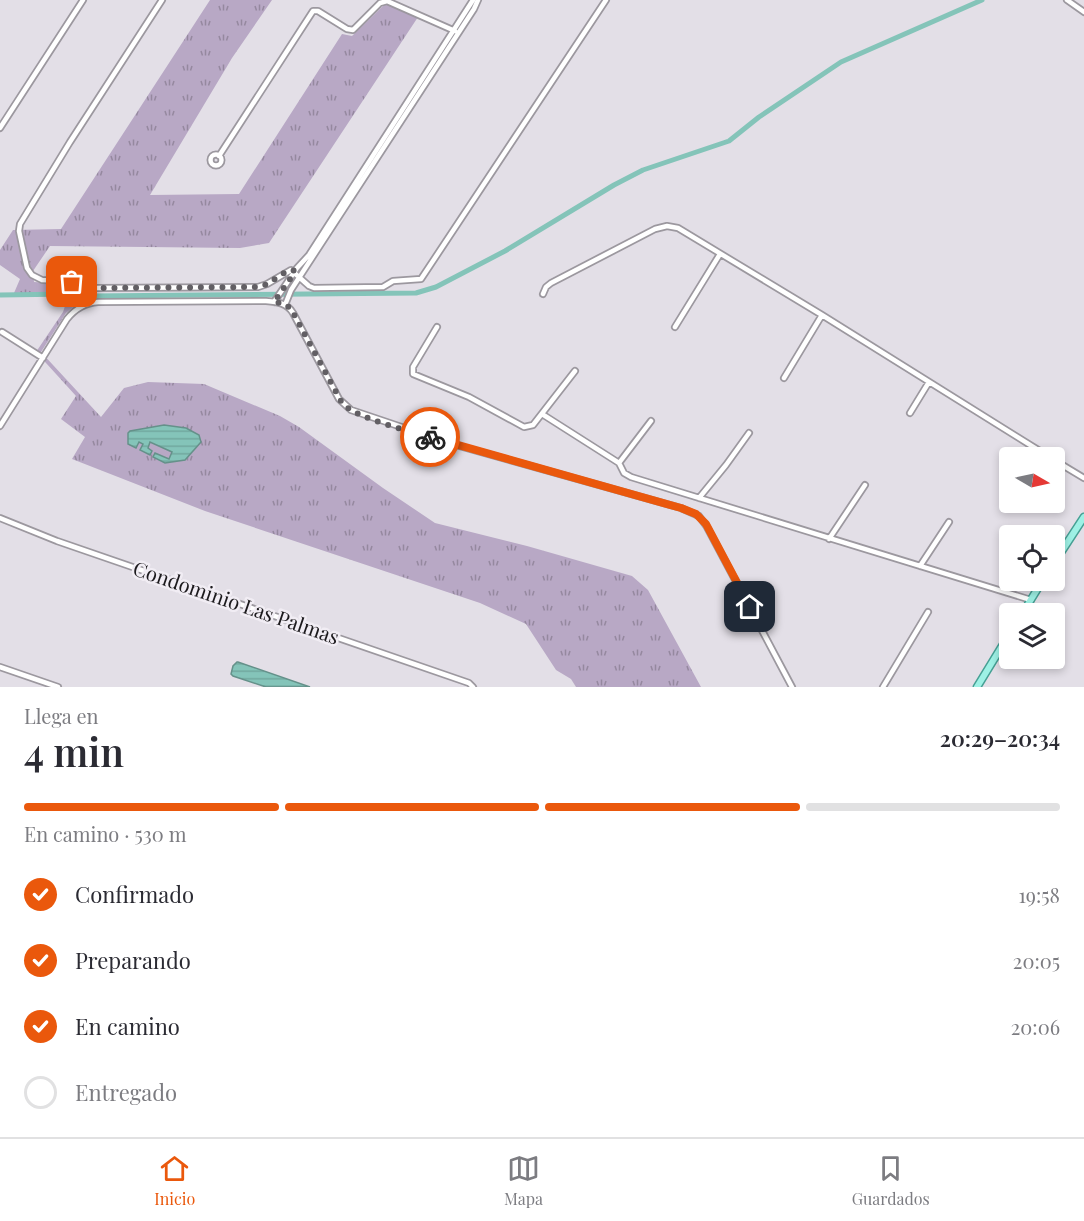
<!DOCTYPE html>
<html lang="es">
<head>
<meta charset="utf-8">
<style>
  body { margin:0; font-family:"Playfair Display",serif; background:#f2f2f3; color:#2b2b33; height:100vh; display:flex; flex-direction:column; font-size:22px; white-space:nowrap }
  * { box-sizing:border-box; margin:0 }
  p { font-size:20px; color:#7c7c81 }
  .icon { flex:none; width:33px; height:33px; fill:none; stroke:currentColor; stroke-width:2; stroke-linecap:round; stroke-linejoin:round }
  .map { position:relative; height:687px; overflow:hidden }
  .sheet { display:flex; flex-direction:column; background:#fff; flex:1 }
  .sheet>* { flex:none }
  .needle { width:39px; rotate:99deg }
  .controls { position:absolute; left:999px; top:447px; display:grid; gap:12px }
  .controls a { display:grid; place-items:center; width:66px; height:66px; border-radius:6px; background:#fff; box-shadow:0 3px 9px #0003; font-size:30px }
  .pin { position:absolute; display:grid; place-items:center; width:51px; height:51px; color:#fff; margin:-26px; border-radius:12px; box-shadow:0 3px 9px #0006 }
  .courier { position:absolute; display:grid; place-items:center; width:60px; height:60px; margin:-30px; border:4px solid #ea580c; border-radius:50%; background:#fff; color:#222; box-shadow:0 2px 8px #0007 }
  .overview em { font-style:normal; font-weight:600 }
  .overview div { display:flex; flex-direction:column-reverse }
  .overview { display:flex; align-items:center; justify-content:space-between; height:102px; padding:0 24px }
  h1 { font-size:39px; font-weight:600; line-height:45px }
  .bar { display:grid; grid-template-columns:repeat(4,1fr); gap:9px 6px; align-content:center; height:72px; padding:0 24px }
  .bar i { height:8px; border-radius:4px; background:#e1e1e2 }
  .bar .on { background:#ea580c }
  .bar p { grid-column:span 4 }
  ol { padding:0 24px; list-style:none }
  li { display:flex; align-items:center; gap:18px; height:66px }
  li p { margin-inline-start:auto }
  li .icon { padding:6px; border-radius:50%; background:#ea580c; color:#fff; stroke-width:4 }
  li:last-child { color:#7c7c81 }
  li i { width:33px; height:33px; border:3px solid #e1e1e2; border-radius:50% }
  .dock { display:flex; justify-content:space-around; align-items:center; height:84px; border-top:2px solid #e1e1e2; background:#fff; font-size:16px; color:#7c7c81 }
  .dock a { display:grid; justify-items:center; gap:3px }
  .dock .on { color:#ea580c }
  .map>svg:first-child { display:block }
  .grass { fill:url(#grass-tufts) }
  .water { fill:url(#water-rules); stroke:#65918a; stroke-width:1.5 }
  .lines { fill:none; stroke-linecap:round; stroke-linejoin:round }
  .canal { stroke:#84c4b9; stroke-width:5 }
  .minor-casing { stroke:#9c989f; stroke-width:8 }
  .major-casing { stroke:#46a094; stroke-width:9 }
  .minor { stroke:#fff; stroke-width:4.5 }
  .major { stroke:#9ef1e5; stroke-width:6 }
  .done { stroke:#625f64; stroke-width:6; stroke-dasharray:0 10.8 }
  .route { stroke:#ea580c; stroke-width:8 }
  .labels { text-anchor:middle; stroke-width:5; stroke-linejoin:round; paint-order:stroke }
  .street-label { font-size:20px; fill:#1c1a1d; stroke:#f1edf4 }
</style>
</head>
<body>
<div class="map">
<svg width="1084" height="687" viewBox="0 0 1084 687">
  <defs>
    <pattern id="grass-tufts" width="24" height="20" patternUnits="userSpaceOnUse" patternTransform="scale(1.5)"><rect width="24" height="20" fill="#b8a8c5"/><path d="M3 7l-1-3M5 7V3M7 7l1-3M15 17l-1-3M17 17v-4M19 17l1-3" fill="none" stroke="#95889f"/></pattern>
    <pattern id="water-rules" width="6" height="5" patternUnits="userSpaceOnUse" patternTransform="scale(1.5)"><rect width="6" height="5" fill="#84c4b9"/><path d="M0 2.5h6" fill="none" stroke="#71a89f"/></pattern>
  </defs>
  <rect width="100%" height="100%" fill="#e3dfe7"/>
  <path class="grass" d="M210 0H272L232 58 150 195 239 194 342 34 352 36 385 4 418 17 269 243 240 248 50 246 33 271 34 282 67 284 83 293V299L66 313 41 352 101 417 124 388 148 382 204 384 280 416 299 427 383 488 435 523 527 546 632 576 648 590 701 687H576L571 679 556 670 526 624 480 603 205 511 72 459 85 437 61 419 76 396 36 352 63 312 66 303 60 297 14 293 20 279 0 265V250L13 230 61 229Z"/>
  <path class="water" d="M164 425 186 428 199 435 201 442 185 460 165 463 153 457 155 453 169 459 172 452 150 442 148 448 152 451 150 455 140 450 143 444 139 442 136 448 128 444V433L130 431Z
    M237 662H238L310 687H266L233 676 231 674 233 666Z"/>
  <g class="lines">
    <path class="canal" d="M0 295 71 294 91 296 416 293 436 287 505 251 614 185 643 170 729 141 759 117 841 62 982 0"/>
    <defs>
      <path id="minor" d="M162 0 70 142 20 224 19 231 27 268 32 275 42 280 70 281 96 288 258 287 267 284 291 270 309 286 314 288 383 287 393 281 421 279 606 0
        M1067 0 1084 12
        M0 128 83 0
        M210.5 160a5.5 5.5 0 1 1 11 0a5.5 5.5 0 1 1-11 0Z
        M219 156 313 11H318L347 29 353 30 380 3 387 1 455 31
        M543 294 546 287 551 283 655 229 667 226 678 228 822 315 1051 458
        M274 302 297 268 309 255 473 0
        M285 305 291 290 474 9 478 0
        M437 327 413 367V374L469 397 524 427 533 425 575 371
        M675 327 720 254
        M2 332 43 358
        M784 378 822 315
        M910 413 929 382
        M542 414 619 463 624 473 631 477 1031 600
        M0 426 67 319C75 309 84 303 98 302L266 301C278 302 287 303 293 313L339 399 351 410 452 444 681 508 699 516 707 527 792 687
        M1054 460 1084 478
        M619 463 651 421
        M699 498 726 465 749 433
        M0 518 57 541 469 683 473 687
        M829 539 865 485
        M920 566 949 522
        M0 667 58 687
        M883 687 928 612"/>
      <path id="major" d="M1054 563 1084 517
        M1022 614 1043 580
        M977 687 1010 633"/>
    </defs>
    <use href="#minor" class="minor-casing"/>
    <use href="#major" class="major-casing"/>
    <use href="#minor" class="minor"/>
    <use href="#major" class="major"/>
  </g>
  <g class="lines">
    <path class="done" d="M72 282 96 288 258 287C271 285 280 272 293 270L295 272 274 302 285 304 291 309 342 403C357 419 407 430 430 437"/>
    <path class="route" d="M430 437 681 508 696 514 706 524 750 607"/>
  </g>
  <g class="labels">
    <g class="street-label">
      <text transform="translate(236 603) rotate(19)" y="7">Condominio Las Palmas</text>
    </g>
  </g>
</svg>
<div class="controls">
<a><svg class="needle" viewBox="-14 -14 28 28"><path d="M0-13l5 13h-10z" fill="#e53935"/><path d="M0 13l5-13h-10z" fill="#7c7c81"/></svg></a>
<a><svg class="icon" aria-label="locate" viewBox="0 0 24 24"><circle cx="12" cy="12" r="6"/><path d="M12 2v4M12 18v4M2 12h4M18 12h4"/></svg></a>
<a><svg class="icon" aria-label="layers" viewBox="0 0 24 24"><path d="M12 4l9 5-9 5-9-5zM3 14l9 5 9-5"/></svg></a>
</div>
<div class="pin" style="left:72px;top:282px;background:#ea580c"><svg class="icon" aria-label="bag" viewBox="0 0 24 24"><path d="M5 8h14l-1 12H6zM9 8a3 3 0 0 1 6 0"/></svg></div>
<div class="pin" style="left:750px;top:607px;background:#1f2937"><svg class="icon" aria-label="home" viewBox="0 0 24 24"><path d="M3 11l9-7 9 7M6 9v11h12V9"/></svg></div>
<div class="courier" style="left:430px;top:437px"><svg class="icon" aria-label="bike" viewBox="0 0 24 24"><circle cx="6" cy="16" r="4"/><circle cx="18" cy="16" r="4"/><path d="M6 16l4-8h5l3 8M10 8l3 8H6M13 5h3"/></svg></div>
</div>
<section class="sheet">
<div class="overview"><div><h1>4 min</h1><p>Llega en</p></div><em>20:29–20:34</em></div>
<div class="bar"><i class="on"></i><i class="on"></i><i class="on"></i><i></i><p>En camino · 530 m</p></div>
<ol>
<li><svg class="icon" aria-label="check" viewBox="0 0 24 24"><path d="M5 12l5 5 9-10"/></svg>Confirmado<p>19:58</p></li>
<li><svg class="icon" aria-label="check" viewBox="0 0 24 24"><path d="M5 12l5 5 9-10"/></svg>Preparando<p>20:05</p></li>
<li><svg class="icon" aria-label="check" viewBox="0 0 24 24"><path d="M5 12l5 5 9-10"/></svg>En camino<p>20:06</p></li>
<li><i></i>Entregado</li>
</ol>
</section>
<nav class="dock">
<a class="on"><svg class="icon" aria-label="home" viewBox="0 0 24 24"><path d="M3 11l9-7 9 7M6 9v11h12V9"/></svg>Inicio</a>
<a><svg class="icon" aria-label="map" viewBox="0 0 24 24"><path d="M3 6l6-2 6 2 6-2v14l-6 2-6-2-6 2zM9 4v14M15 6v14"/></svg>Mapa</a>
<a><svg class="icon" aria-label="saved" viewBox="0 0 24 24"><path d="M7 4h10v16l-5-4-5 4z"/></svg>Guardados</a>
</nav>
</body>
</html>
